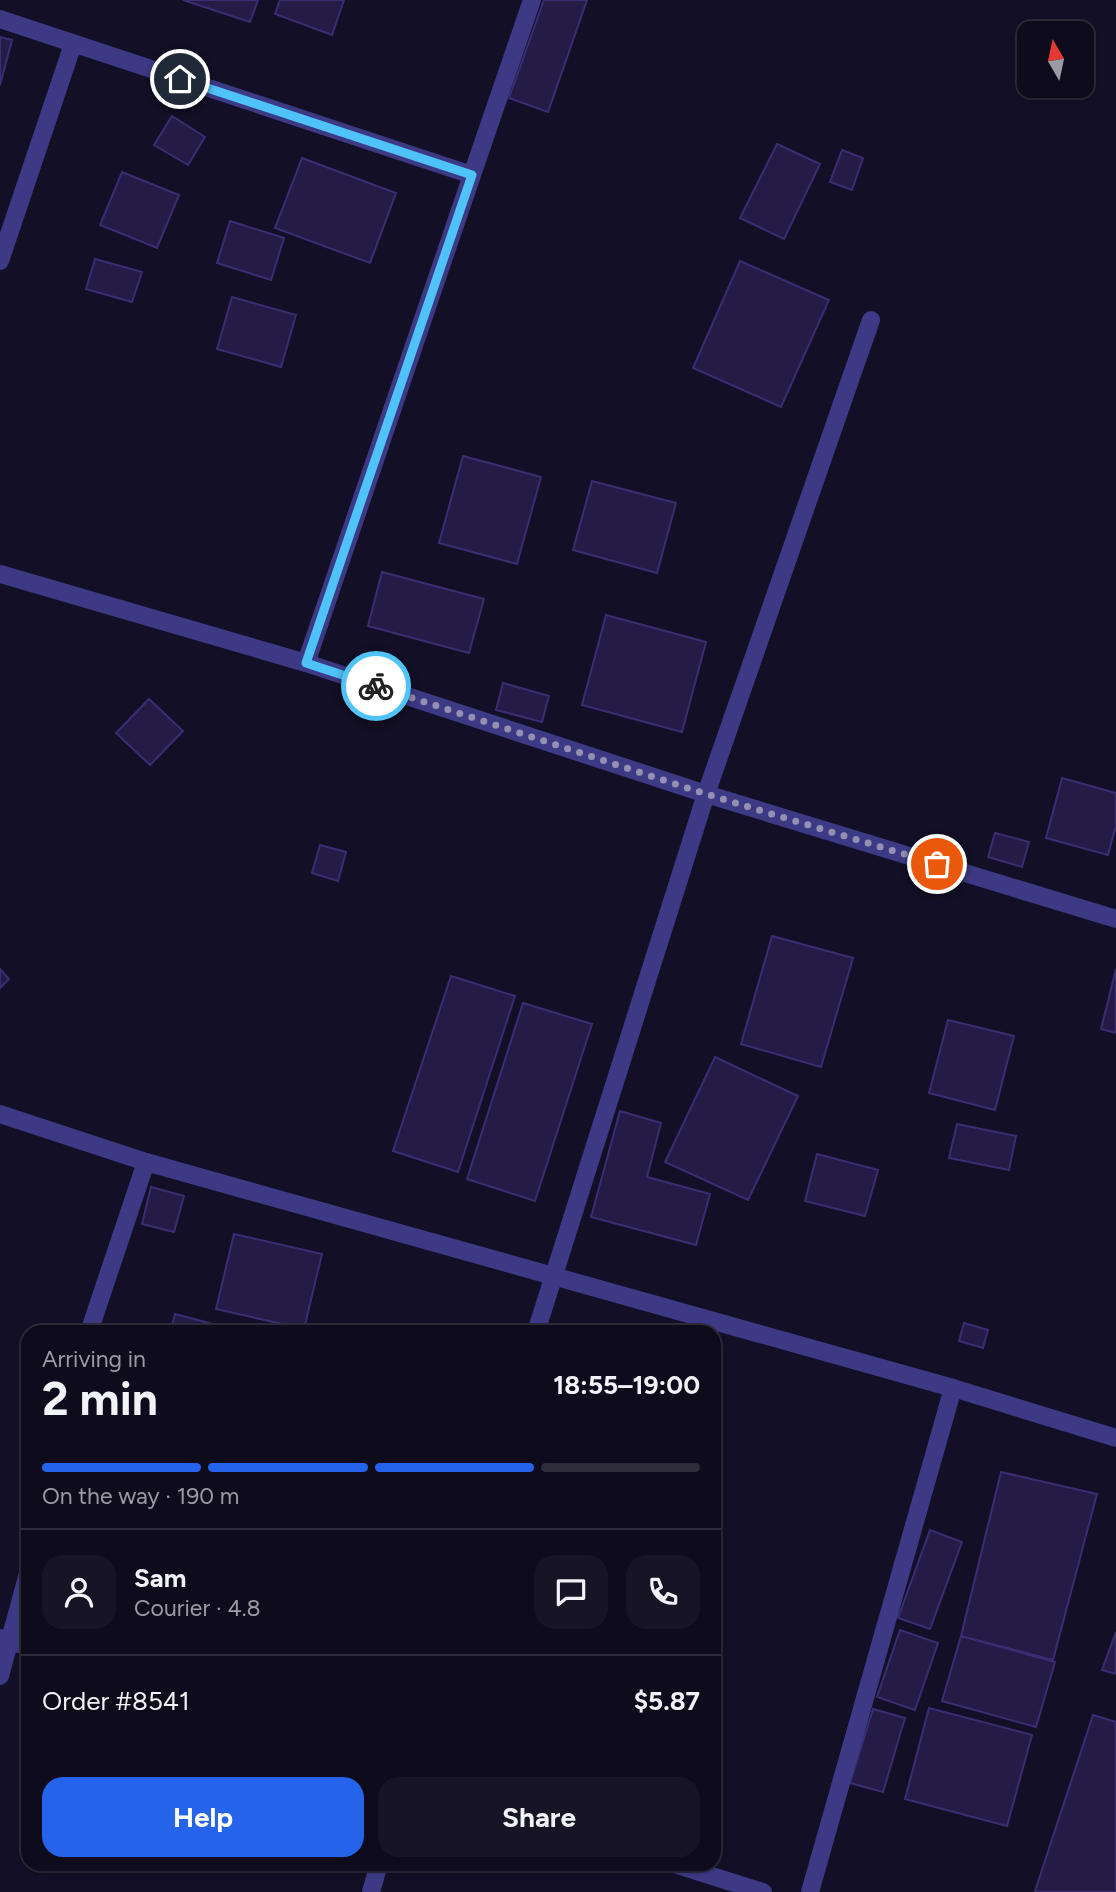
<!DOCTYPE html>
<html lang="en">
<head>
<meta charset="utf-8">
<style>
  body { margin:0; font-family:Figtree,sans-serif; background:#171425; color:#f1f3f6; height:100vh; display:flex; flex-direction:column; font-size:26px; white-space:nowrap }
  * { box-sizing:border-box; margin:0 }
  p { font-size:23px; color:#9b9ba3 }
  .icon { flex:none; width:38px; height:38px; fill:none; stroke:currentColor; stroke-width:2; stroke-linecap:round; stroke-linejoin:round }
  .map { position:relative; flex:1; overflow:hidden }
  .drawer { position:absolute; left:21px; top:1325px; width:700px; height:546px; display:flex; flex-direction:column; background:#0e0b1c; border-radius:21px; box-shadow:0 2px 5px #0004,0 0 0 2px #2e2b3b }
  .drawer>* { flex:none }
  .needle { width:46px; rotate:351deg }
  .fabs { position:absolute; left:1017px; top:21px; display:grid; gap:14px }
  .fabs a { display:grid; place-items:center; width:77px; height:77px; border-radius:14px; background:#0e0b1c; box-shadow:0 2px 5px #0004,0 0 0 2px #2e2b3b; font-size:35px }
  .pin { position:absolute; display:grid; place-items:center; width:60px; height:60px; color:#fff; margin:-30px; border:4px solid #fff; border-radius:50%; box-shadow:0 2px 7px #0007 }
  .courier { position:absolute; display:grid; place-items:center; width:70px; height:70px; margin:-35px; border:5px solid #4fc3f7; border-radius:50%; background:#fff; color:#222; box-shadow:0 2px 9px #0007 }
  .head em { font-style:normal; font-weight:700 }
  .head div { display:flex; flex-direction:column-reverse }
  .head { display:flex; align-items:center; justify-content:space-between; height:119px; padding:0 21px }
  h1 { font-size:46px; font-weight:700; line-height:52px }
  .bar { display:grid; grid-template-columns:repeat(4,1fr); gap:10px 7px; align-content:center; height:84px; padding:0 21px }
  .bar i { height:9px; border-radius:5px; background:#2e2b3b }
  .bar .selected { background:#2563eb }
  .bar p { grid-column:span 4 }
  .line { display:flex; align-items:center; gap:18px; padding:0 21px; border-top:2px solid #2e2b3b }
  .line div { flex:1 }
  .round { display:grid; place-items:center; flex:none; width:74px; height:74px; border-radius:21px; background:#171425 }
  .action { display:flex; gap:14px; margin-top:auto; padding:14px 21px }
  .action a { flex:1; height:80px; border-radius:21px; background:#2563eb; color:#fff; font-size:28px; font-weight:700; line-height:80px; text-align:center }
  .action a+a { background:#171425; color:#f1f3f6 }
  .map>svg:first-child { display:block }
  .building { fill:#241b47; stroke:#3b2d73; stroke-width:2 }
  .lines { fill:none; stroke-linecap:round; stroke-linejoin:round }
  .street { stroke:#3d3a85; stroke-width:18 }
  .done { stroke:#948fb3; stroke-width:7; stroke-dasharray:0 12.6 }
  .route { stroke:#4fc3f7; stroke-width:9 }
</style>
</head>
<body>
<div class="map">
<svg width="1116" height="1892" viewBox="0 0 1116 1892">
  <rect width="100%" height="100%" fill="#130f26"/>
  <path class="building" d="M183 0H258L250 22Z
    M280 0H344L332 35 275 14Z
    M544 0H587L548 112 509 98Z
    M0 37 12 40 0 85Z
    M172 116 205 137 188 165 154 145Z
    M777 144 820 164 784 239 740 218Z
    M842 150 863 158 852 190 830 182Z
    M302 158 396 193 370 263 275 228Z
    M122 172 179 195 157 248 100 225Z
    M230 221 284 238 271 280 217 263Z
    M95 259 142 272 132 302 86 289Z
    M740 261 829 300 781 407 693 368Z
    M232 297 296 315 281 367 217 349Z
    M463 456 541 477 517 564 439 543Z
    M592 481 676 503 657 573 573 550Z
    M382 572 484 599 469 653 368 626Z
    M606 615 706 642 682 732 582 705Z
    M503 683 549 696 542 722 496 710Z
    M149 699 183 731 150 765 116 733Z
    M1062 778 1116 793V825L1108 855 1046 838Z
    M995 833 1029 842 1022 867 988 857Z
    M320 845 346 852 338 881 312 873Z
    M772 936 853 958 821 1067 741 1044Z
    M0 969 9 979 0 988Z
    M1116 969V1033L1101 1029Z
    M451 976 515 996 458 1172 393 1151Z
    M523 1003 592 1024 535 1201 467 1179Z
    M948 1020 1014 1036 995 1110 929 1093Z
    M715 1057 798 1096 748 1200 665 1162Z
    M620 1111 661 1123 647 1177 710 1194 696 1245 591 1217Z
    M957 1124 1016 1136 1009 1170 949 1158Z
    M817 1154 878 1170 865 1216 805 1201Z
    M151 1187 184 1196 174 1232 142 1224Z
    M234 1234 322 1254 304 1329 216 1309Z
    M175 1314 228 1328 227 1332H170Z
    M964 1323 988 1330 983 1348 959 1341Z
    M1001 1472 1097 1494 1053 1660 961 1636Z
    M930 1530 962 1542 930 1629 898 1618Z
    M900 1630 938 1643 915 1710 877 1697Z
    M1116 1632V1674L1102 1670Z
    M961 1636 1055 1662 1036 1727 942 1701Z
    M929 1708 1032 1735 1007 1826 905 1799Z
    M873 1709 905 1718 883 1792 850 1783Z
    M1093 1715 1116 1722V1892H1038L1035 1891Z"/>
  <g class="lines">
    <path class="street" d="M0 19 472 175 532 0
      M0 261 73 44
      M0 574 306 663 472 175
      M306 663 706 794 1116 919
      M0 1114 146 1162 953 1388 1116 1438
      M89 1332 146 1162
      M536 1332 706 794 871 320
      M0 1638 28 1647
      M0 1676 28 1573
      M674 1864 763 1892
      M371 1892 379 1864
      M810 1892 953 1388"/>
  </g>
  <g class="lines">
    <path class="done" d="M376 686 706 794 937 864"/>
    <path class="route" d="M180 79 472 175 306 663 376 686"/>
  </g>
</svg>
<div class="fabs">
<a><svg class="needle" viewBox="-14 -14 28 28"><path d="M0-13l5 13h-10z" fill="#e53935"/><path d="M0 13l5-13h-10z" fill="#9b9ba3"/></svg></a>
</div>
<div class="pin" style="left:937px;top:864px;background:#ea580c"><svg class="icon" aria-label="bag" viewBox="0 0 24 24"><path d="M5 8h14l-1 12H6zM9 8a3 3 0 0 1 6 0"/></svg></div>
<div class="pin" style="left:180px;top:79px;background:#1f2937"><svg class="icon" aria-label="home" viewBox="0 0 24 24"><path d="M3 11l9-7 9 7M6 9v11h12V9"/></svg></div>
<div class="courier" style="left:376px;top:686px"><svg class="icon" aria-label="bike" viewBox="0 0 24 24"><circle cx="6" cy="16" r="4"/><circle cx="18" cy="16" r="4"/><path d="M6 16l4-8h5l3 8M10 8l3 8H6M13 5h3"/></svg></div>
<section class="drawer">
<div class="head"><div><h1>2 min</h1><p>Arriving in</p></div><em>18:55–19:00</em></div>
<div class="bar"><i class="selected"></i><i class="selected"></i><i class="selected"></i><i></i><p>On the way · 190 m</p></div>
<div class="line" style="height:126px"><a class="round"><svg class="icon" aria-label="person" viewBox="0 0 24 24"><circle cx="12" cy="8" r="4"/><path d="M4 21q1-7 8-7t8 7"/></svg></a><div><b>Sam</b><p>Courier · 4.8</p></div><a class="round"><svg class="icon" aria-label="chat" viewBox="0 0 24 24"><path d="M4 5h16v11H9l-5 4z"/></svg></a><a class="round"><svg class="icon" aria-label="phone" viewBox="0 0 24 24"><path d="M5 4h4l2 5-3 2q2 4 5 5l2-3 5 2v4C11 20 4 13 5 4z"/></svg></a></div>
<div class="line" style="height:91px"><div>Order #8541</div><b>$5.87</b></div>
<div class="action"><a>Help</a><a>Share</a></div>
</section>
</div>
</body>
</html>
